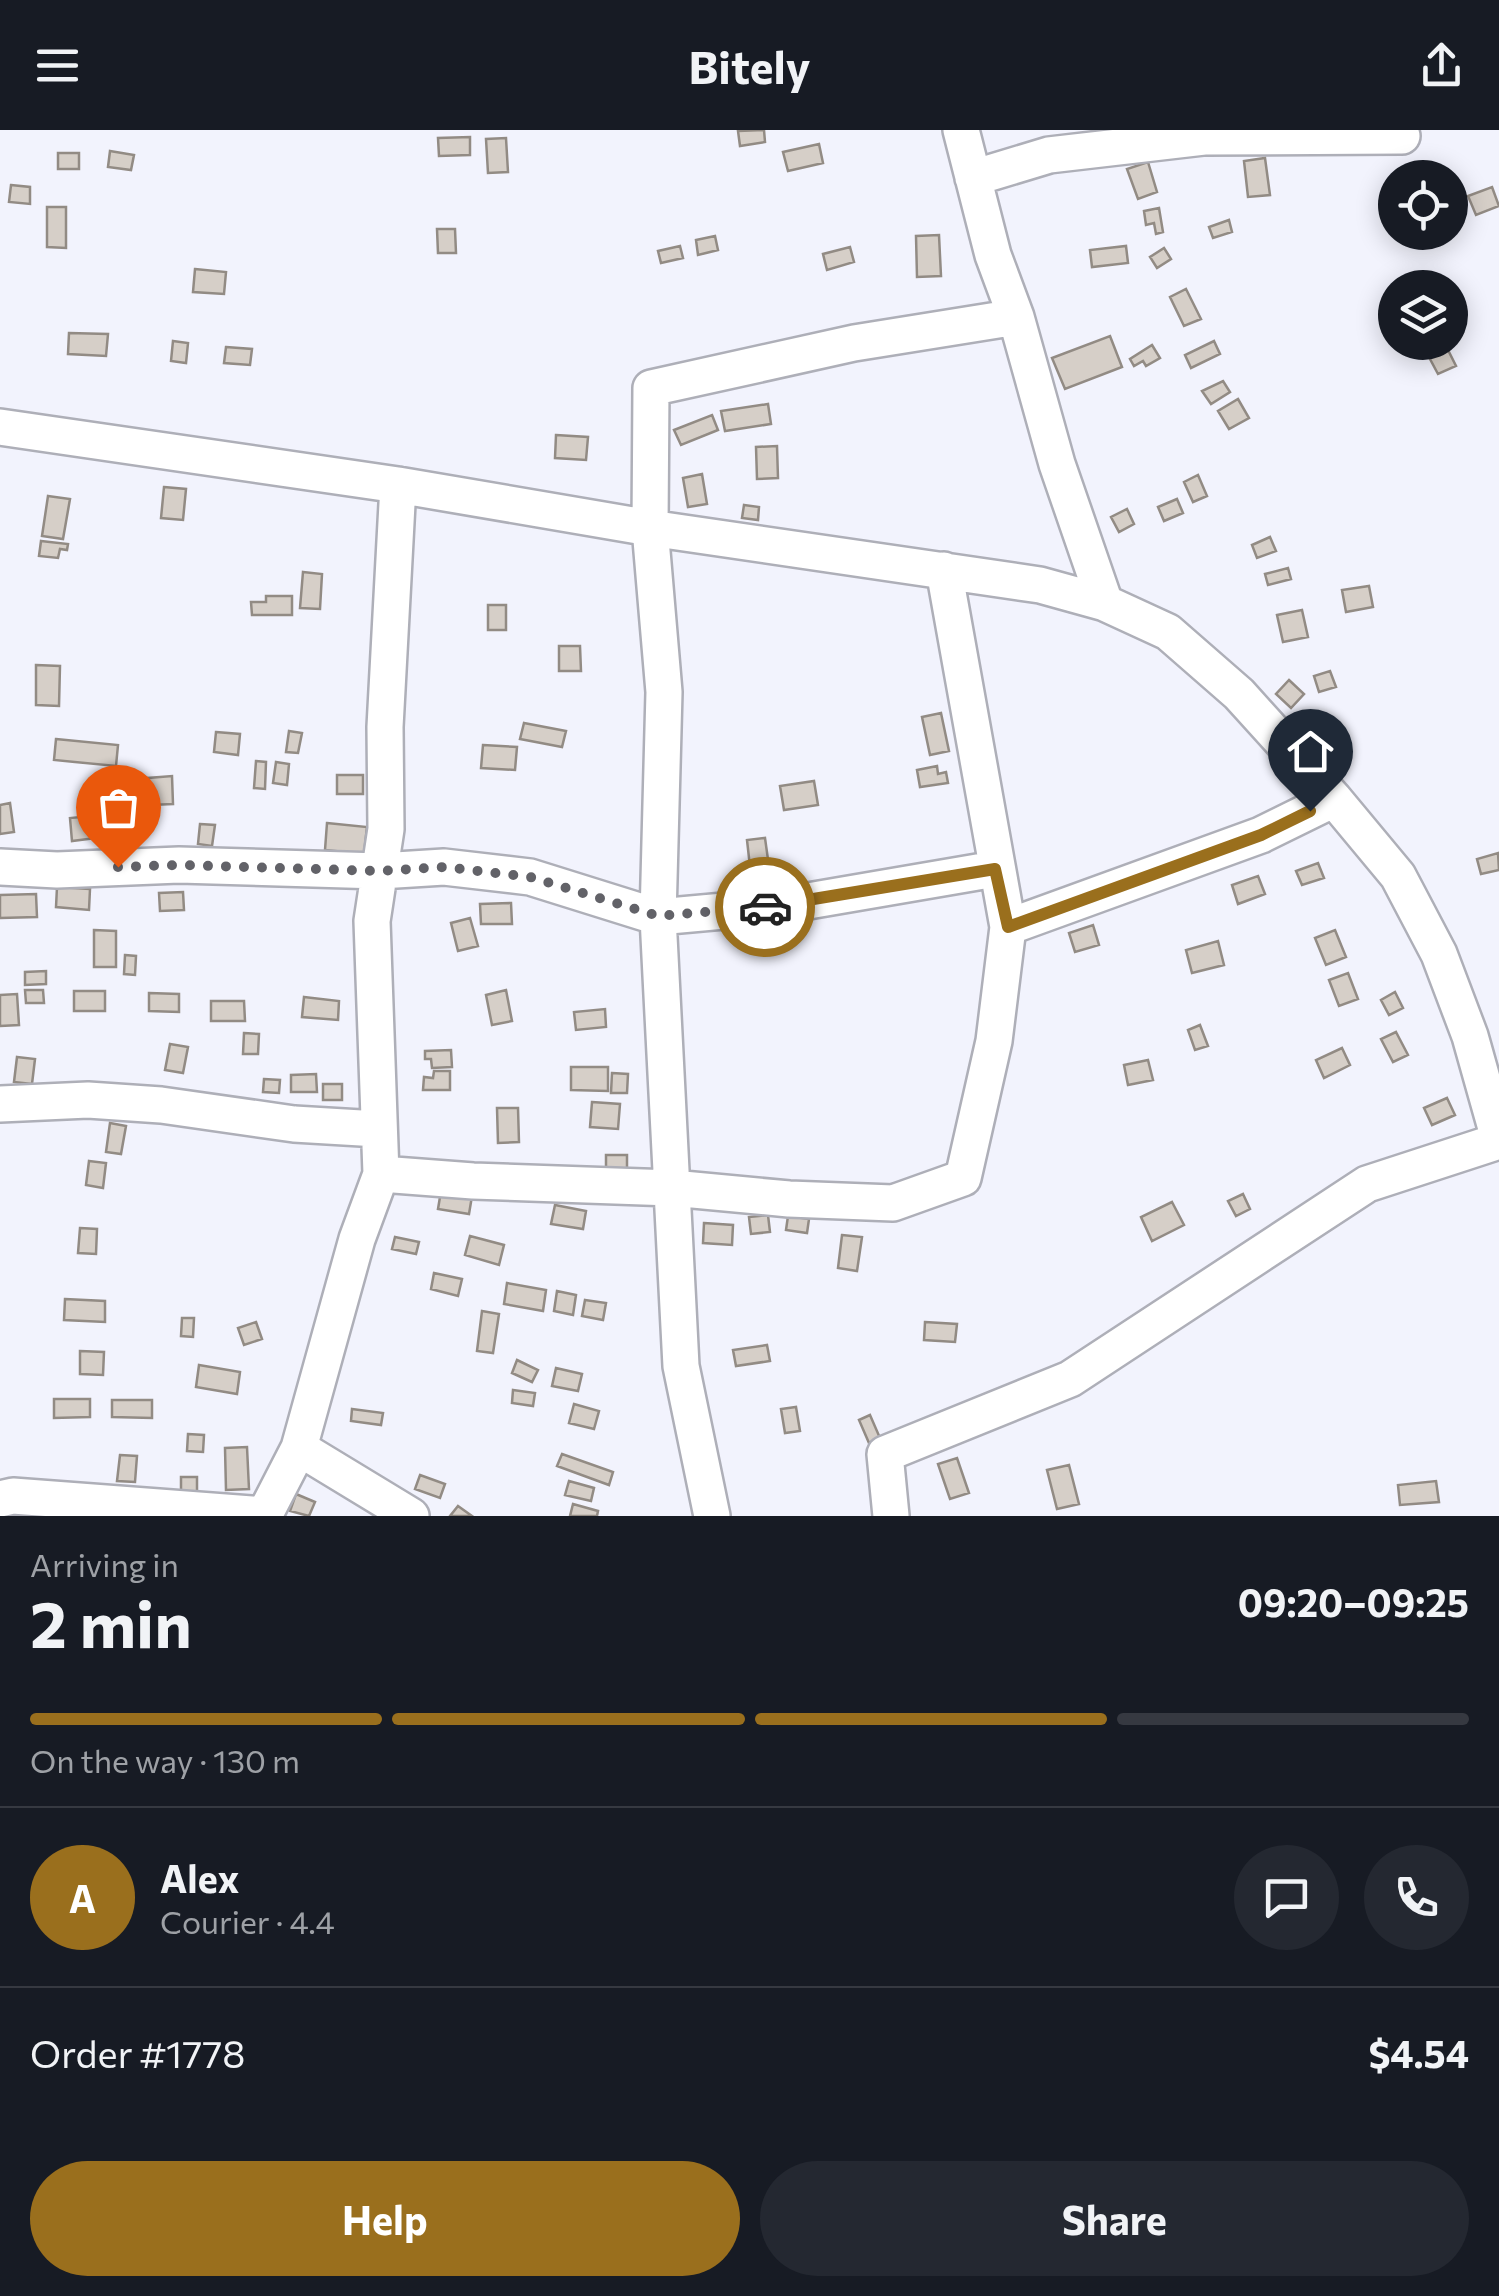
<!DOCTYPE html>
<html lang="en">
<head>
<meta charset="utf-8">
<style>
  body { margin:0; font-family:Commissioner,sans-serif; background:#242831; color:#f1f3f6; height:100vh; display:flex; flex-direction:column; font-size:38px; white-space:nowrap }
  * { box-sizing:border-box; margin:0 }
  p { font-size:32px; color:#9ea1a6 }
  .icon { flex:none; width:55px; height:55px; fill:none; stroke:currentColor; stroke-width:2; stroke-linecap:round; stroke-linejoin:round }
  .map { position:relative; height:1386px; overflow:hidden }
  .side { display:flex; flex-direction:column; background:#171b24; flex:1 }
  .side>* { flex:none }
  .tools { position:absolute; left:1378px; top:30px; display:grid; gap:20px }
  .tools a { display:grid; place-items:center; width:90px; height:90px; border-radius:50%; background:#171b24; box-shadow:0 5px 25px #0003; font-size:50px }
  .pin { position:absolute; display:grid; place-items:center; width:85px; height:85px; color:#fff; margin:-102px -42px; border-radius:50% 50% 50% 0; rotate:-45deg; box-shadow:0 0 10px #0007 }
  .pin .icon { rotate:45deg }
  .courier { position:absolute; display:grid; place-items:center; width:100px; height:100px; margin:-50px; border:8px solid #9a6f1d; border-radius:50%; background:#fff; color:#222; box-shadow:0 2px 12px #0007 }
  .overview em { font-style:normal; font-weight:700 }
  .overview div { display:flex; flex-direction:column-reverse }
  .overview { display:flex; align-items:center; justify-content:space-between; height:170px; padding:0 30px }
  h1 { font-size:65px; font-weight:700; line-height:75px }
  .bar { display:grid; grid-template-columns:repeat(4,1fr); gap:15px 10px; align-content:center; height:120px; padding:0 30px }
  .bar i { height:12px; border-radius:8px; background:#363941 }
  .bar .active { background:#9a6f1d }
  .bar p { grid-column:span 4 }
  .line { display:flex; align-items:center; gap:25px; padding:0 30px; border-top:2px solid #363941 }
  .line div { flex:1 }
  .round { display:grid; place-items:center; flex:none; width:105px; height:105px; border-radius:52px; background:#242831 }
  .action { display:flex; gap:20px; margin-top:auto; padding:20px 30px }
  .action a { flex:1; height:115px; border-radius:60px; background:#9a6f1d; color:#fff; font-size:40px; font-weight:700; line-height:115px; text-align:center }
  .action a+a { background:#242831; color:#f1f3f6 }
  header { display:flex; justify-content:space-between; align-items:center; height:130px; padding:0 30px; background:#171b24; font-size:45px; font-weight:700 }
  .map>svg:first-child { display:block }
  .building { fill:#d6cfc8; stroke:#928b84; stroke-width:2.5 }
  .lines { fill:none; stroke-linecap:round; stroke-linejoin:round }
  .minor-casing { stroke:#aeafb8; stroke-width:40 }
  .minor { stroke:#fff; stroke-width:35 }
  .done { stroke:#626268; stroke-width:10; stroke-dasharray:0 18 }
  .route { stroke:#9a6f1d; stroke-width:12 }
</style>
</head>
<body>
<header><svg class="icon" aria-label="menu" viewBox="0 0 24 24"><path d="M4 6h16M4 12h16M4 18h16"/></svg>Bitely<svg class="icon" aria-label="share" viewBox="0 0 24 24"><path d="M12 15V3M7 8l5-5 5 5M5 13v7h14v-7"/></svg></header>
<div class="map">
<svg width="1499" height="1386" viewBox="0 0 1499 1386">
  <rect width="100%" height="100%" fill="#f2f3fd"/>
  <path class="building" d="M764 0 765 12 740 16 738 1Z
    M470 7V25L439 26 438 8Z
    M506 8 508 42 488 43 486 9Z
    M819 14 823 33 788 41 783 22Z
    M110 21 134 25 131 40 108 37Z
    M58 23H79V39H58Z
    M1265 28 1270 65 1248 67 1244 31Z
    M1148 32 1157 62 1138 69 1127 39Z
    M11 55 30 57V74L9 72Z
    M1492 57 1499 76 1476 85 1468 66Z
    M47 77H66V118L47 117Z
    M1159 78 1163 102 1156 104 1154 93 1146 95 1144 81Z
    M1229 90 1232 102 1213 108 1209 97Z
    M437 99H455L456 123H438Z
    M939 105 941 146 917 147 916 106Z
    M715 106 718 120 698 125 696 110Z
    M680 116 683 128 661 133 658 121Z
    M1126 116 1128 133 1092 137 1090 120Z
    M850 117 854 132 827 140 823 124Z
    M1164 118 1171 129 1157 138 1150 127Z
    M195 139 226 142 224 164 193 162Z
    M1186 159 1201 189 1184 196 1170 167Z
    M69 203 108 204 106 226 68 224Z
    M1110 206 1122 237 1065 259 1052 228Z
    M173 211 188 213 186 233 171 231Z
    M1214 211 1220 224 1191 238 1185 225Z
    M1426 212H1444L1456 236 1438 244 1422 214Z
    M1152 215 1160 228 1146 236 1143 231 1134 236 1130 229Z
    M226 217 252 219 250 235 224 233Z
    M1223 251 1230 262 1211 274 1202 261Z
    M1238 269 1249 288 1229 299 1218 281Z
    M768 274 771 294 725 301 721 281Z
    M712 285 718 300 681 315 674 300Z
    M556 305 588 307 586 330 555 328Z
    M777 316 778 348 757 349 756 317Z
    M702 344 707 374 688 377 683 348Z
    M1198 345 1207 366 1193 372 1184 352Z
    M164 357 186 359 183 390 161 388Z
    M48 366 70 369 63 409 42 406Z
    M1177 369 1183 383 1164 391 1158 377Z
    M744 375 759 377 758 390 742 388Z
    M1127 379 1134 394 1119 402 1111 387Z
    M1270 407 1276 421 1257 428 1252 415Z
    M41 411 68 414 67 420 60 419 58 428 39 426Z
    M1288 438 1291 449 1268 455 1265 444Z
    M303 442 322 444 320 479 300 478Z
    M1369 456 1373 477 1346 482 1342 460Z
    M266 466H292V485H252L251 472H266Z
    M488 475H506V500H488Z
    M1302 480 1308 507 1283 512 1277 485Z
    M559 516H580L581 541H559Z
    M36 535 60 536 59 576 36 575Z
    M1330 541 1336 557 1319 562 1314 546Z
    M1289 550 1304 564 1291 578 1276 564Z
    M941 583 949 621 930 625 922 587Z
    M524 593 566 601 562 617 520 609Z
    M289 601 302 603 298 623 286 622Z
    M216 602 240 604 238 625 214 622Z
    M56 609 118 615 116 636 54 630Z
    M483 615 517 617 515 640 481 638Z
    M256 631 266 632 265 659 254 658Z
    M276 632 289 634 287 655 273 653Z
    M937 636 938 644 946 642 948 653 920 657 917 640Z
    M337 645H363V664H337Z
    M172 646 173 674 150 675 148 648Z
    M814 651 818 675 784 680 780 656Z
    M10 673 14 702 0 704V675Z
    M101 685 104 707 72 711 70 688Z
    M327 693 367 697 364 724 325 720Z
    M200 694 215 695 212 716 198 714Z
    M765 708 770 744 751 746 747 710Z
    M1498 723 1499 740 1481 744 1477 729Z
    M1318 733 1324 748 1302 755 1296 741Z
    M1258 746 1265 764 1238 774 1232 755Z
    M57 757 90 759 89 780 56 777Z
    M183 762 184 780 160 781 159 763Z
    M36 764 37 787 0 788V765Z
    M511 773 512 794H481L480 774Z
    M470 788 478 816 458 821 451 793Z
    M1093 795 1099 815 1075 822 1069 803Z
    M94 800 116 801V837H94Z
    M1335 800 1346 827 1326 835 1315 808Z
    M1218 811 1224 835 1192 843 1186 820Z
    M125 825 136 826 135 845 124 844Z
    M46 841V854L25 855V842Z
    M1348 843 1358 869 1339 876 1329 850Z
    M25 860H43L44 873H26Z
    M506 860 512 891 492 895 486 865Z
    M74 861H105V881H74Z
    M1395 862 1403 878 1389 885 1381 870Z
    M149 863 179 864V882L149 881Z
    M17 864 19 895 0 896V865Z
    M304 867 339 871 338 890 302 887Z
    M211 871H244L245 891H211Z
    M605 879 606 897 576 900 574 882Z
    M1200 895 1208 916 1195 920 1188 900Z
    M1396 902 1408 925 1393 932 1381 909Z
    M244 903 259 904 258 924H243Z
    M170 914 188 917 183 943 165 940Z
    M1342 918 1350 935 1324 948 1316 930Z
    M451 920 452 937 432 938 431 929H425V921Z
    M17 927 35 929 32 954 14 952Z
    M1148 930 1153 950 1128 955 1124 935Z
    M571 937H608V961L571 960Z
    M434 941H450V960H423L424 947 433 948Z
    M612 943 628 944 627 963H611Z
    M316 944 317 962H291V945Z
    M264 949 280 950 279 963 263 962Z
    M323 954H342V970H323Z
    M1447 968 1455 985 1432 995 1424 978Z
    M592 972 620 974 618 999 590 997Z
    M497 978H518L519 1012 498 1013Z
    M110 993 126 996 121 1024 106 1022Z
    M606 1025H627V1040H606Z
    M89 1031 106 1033 103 1058 86 1055Z
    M441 1061 472 1066 469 1084 438 1079Z
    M1243 1064 1250 1079 1236 1086 1228 1071Z
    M1172 1072 1184 1095 1152 1111 1141 1087Z
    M555 1075 586 1081 583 1099 551 1094Z
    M768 1085 770 1102 751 1104 749 1087Z
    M788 1086 809 1089 807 1103 786 1100Z
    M704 1093 733 1095 732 1115 703 1113Z
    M80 1098 97 1099 96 1124 78 1123Z
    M842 1105 862 1107 857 1141 838 1138Z
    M470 1106 504 1115 499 1135 465 1125Z
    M395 1107 419 1112 416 1124 392 1119Z
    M434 1143 462 1149 458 1166 431 1159Z
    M507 1153 546 1160 543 1181 504 1174Z
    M557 1161 576 1165 573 1185 554 1181Z
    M65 1169 105 1171V1192L64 1190Z
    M585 1170 606 1173 603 1190 582 1186Z
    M482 1181 499 1184 493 1223 477 1221Z
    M182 1188H194L193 1207 181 1206Z
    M256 1192 262 1209 244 1215 238 1198Z
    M925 1192 957 1194 955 1212 924 1210Z
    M767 1215 770 1231 736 1236 733 1220Z
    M80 1221 104 1222 103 1245 80 1244Z
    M517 1230 538 1240 532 1252 512 1243Z
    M199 1235 240 1242 237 1264 196 1257Z
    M556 1238 582 1244 578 1261 552 1256Z
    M513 1260 535 1263 533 1276 512 1273Z
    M54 1269H90V1287L54 1288Z
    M112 1270H152V1288L112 1287Z
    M574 1274 599 1281 594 1299 569 1293Z
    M796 1277 800 1301 785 1303 781 1279Z
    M352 1279 383 1283 381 1295 351 1291Z
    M870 1285 880 1308 869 1313 859 1290Z
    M188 1304 204 1305 203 1322 187 1321Z
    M247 1317 249 1359 226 1360 225 1318Z
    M562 1324 613 1342 609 1355 557 1336Z
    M120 1325 137 1326 135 1352 117 1351Z
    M957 1328 969 1363 950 1369 938 1334Z
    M1069 1335 1079 1374 1057 1379 1047 1340Z
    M420 1345 445 1354 440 1368 415 1359Z
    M181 1347H197V1365H181Z
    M569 1351 594 1358 591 1371 565 1365Z
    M1436 1351 1439 1372 1400 1375 1398 1355Z
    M296 1364 315 1372 309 1386 290 1381Z
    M573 1374 598 1381 597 1386H570Z
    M458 1376 472 1386H450Z"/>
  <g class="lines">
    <defs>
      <path id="minor" d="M961 0 993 125 1016 187 1057 334 1105 473
        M973 48 1049 25 1204 7 1402 6
        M0 297 398 355 650 398 1040 455 1105 473 1168 502 1239 564 1334 669 1398 746 1439 824 1470 906 1499 1009
        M398 355 385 597 386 699 372 791 381 1044 473 1051 672 1058 789 1069 893 1073 963 1048 994 911 1008 797 944 440
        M0 737 57 740 179 735 380 741 444 737 530 747 658 787 779 776 995 739
        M1008 797 1261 705 1334 669
        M0 974 88 970 161 975 294 994 378 999
        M299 1318 411 1386
        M0 1369 13 1366 264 1385
        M264 1386 299 1318 357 1109 381 1044
        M712 1386 681 1236 658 787 664 562 650 398 651 258 854 213 1016 187
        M891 1386 885 1324 1070 1249 1367 1054 1499 1011"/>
    </defs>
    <use href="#minor" class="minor-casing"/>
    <use href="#minor" class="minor"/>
  </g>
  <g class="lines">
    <path class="done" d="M118 737 179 735 380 741 444 737 530 747 658 786 765 777"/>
    <path class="route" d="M765 777 995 739 1008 797 1261 705 1310 681"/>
  </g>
</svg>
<div class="tools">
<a><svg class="icon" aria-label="locate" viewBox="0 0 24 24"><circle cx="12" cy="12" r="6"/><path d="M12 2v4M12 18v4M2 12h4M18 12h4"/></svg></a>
<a><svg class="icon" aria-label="layers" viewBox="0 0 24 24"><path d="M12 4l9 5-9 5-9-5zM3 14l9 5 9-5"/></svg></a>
</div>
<div class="pin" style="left:118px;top:737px;background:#ea580c"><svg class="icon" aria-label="bag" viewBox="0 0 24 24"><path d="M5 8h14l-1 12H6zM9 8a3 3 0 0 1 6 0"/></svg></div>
<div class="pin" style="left:1310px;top:681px;background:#1f2937"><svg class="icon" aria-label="home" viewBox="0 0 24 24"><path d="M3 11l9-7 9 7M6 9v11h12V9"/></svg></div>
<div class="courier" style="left:765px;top:777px"><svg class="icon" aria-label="car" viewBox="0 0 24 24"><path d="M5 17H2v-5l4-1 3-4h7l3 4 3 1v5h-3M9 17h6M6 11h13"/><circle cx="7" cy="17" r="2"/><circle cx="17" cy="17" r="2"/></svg></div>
</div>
<section class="side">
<div class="overview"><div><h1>2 min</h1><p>Arriving in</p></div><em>09:20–09:25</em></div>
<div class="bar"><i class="active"></i><i class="active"></i><i class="active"></i><i></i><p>On the way · 130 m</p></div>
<div class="line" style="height:180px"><b class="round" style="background:#9a6f1d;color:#fff">A</b><div><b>Alex</b><p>Courier · 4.4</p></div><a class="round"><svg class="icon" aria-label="chat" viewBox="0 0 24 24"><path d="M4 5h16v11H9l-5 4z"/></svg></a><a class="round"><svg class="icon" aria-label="phone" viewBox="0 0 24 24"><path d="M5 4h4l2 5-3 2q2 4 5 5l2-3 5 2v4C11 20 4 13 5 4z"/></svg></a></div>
<div class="line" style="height:130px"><div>Order #1778</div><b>$4.54</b></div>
<div class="action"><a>Help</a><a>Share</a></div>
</section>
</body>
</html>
